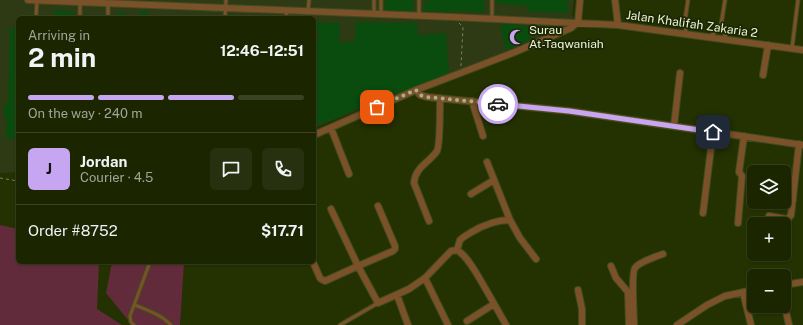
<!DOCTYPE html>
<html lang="en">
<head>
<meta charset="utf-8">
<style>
  body { margin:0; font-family:"Public Sans",sans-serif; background:#28310f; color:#f1f3f6; height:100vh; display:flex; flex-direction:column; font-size:15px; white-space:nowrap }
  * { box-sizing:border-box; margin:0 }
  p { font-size:13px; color:#a0a599 }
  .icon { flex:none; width:22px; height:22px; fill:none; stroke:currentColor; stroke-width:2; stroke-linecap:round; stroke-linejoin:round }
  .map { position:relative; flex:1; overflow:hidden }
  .side { position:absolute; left:16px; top:16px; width:300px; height:248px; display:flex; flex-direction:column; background:#1b2500; border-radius:6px; box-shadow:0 1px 3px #0004,0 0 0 1px #394222 }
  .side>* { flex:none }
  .buttons { position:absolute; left:747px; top:165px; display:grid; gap:8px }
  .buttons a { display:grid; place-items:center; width:44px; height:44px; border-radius:6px; background:#1b2500; box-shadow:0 1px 3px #0004,0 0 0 1px #394222; font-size:20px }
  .pin { position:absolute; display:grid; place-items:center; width:34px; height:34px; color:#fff; margin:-17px; border-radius:8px; box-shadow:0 2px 6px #0006 }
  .courier { position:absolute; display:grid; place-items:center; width:40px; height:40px; margin:-20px; border:3px solid #c6a6f0; border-radius:50%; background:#fff; color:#222; box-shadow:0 1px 5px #0007 }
  .headline em { font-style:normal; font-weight:700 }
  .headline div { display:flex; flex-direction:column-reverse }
  .headline { display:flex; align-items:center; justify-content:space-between; height:68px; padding:0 12px }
  h1 { font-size:26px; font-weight:700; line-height:30px }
  .bar { display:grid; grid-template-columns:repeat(4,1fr); gap:6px 4px; align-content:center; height:48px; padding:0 12px }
  .bar i { height:5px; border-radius:3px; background:#394222 }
  .bar .selected { background:#c6a6f0 }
  .bar p { grid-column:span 4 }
  .line { display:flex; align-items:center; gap:10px; padding:0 12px; border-top:1px solid #394222 }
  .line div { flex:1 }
  .round { display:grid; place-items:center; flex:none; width:42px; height:42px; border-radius:6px; background:#28310f }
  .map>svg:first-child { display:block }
  .built { fill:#2e3a13 }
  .green { fill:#622b3b }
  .building { fill:#094c0e }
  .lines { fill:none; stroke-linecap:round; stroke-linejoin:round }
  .lane-casing { stroke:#404c1e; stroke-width:5 }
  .street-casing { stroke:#404c1e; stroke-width:8 }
  .path { stroke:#79855b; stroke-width:1; stroke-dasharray:3 3; stroke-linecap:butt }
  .lane { stroke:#7a5129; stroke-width:3 }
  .street { stroke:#7a5129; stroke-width:6 }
  .done { stroke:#a4b08a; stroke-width:4; stroke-dasharray:0 7.2 }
  .route { stroke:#c6a6f0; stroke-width:5 }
  .labels { text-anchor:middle; stroke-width:3.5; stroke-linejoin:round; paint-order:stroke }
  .street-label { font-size:12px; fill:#e9f5d4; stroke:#1c2604 }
  .poi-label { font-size:12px; fill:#e9f5d4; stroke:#1c2604; text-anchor:start }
</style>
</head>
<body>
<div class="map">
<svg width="803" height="325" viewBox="0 0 803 325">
  <rect width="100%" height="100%" fill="#243100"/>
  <path class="built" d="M0 0H574L572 14 577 27 410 89 314 128V18H18V172L0 173Z"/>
  <path class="green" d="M0 225 18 229V262H99L97 309 122 325H0Z
    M112 262H184L180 325H132L106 293Z"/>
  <path class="building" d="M385 0H414L413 11 385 10Z
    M429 0H485L484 12 452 11V12L424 11V2H429Z
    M497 0H568V13L527 12 528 6 497 4Z
    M54 10 74 11V18H54Z
    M140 11 149 12V18H139Z
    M117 12H125V18H117Z
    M314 22 340 23 339 43 355 41V22L417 23 418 35 446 33 449 73 382 99 338 117V118L314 126V41H318V31H314Z
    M508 24 524 25 535 32 528 41 506 50 500 26Z
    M10 28H18V139L6 138 7 117H4V104L8 105Z
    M754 305 763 306 764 313 753 315 751 306Z"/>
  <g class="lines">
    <defs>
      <path id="lane" d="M286 10 287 18
        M308 11 309 0
        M374 14V0
        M381 14V0
        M419 16V0
        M36 18 37 0
        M80 18V2
        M108 18V3
        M225 18 226 0
        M492 19V0
        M721 25 727 40
        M686 34 685 20 688 0
        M710 37 721 25 725 0
        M792 48 798 0
        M135 305C147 310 162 315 171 325
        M134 325 131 322 130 316 150 262
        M340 325 378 303"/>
      <path id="street" d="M28 0 452 17 618 25 803 50
        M615 0 618 25
        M578 22 580 0
        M763 75 768 45
        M416 90 420 95 427 97 569 111 803 145
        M472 101 483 136
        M674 126 680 73
        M331 128 349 174
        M314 135 416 90 515 52 571 28 578 22
        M784 178 795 180
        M471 194 494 180
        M784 198 793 200
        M331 209 358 266 393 251 395 249V246L378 206
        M703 213 713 132
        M769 216 786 219H788L791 215 799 144
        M510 220 520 238 536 259
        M429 221 414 183C415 167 429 163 437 151 440 145 440 107 440 98
        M738 223 742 176 739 172 744 136
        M457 250 460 240C463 237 467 235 470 233 483 225 495 220 510 220L487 162
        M313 262 320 278 321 279 325 281 358 266 378 303 409 289 425 278 451 251 457 250C465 255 470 263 475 271 486 289 496 307 506 325
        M611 266 616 278 628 292 629 325
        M425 278 448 325
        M784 285 803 282
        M578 290 582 309V325
        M743 292 751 325
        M397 295 408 325
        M784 303 789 325
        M467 321 494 304
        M634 325C634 316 631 273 635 268 638 263 657 256 663 254
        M677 325 707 305 725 296 754 290"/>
    </defs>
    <use href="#lane" class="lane-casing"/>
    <use href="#street" class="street-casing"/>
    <path class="path" d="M459 23 463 27 461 66
      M0 178 18 181"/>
    <use href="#lane" class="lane"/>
    <use href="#street" class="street"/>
  </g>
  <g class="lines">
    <path class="done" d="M377 107 416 90 420 95 427 97 498 104"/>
    <path class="route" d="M498 104 569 111 713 132"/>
  </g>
  <defs>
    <symbol id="mosque-bare" viewBox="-9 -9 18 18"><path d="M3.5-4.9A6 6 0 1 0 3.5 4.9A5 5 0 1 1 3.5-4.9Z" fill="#c6a6f0" stroke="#1c2604" stroke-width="2.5" paint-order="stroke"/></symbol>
  </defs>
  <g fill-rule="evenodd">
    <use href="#mosque-bare" x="506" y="26" width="22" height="22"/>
  </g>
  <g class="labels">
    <g class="street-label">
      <text transform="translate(692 24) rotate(8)" y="4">Jalan Khalifah Zakaria 2</text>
    </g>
    <g class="poi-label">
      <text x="529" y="34">Surau<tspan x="529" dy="14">At-Taqwaniah</tspan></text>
    </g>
  </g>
</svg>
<div class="buttons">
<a><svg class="icon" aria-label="layers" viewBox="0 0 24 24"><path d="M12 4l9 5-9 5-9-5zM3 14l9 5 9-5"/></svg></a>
<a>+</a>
<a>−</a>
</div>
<div class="pin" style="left:377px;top:107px;background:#ea580c"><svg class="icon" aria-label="bag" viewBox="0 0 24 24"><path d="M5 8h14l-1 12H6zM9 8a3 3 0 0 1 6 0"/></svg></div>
<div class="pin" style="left:713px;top:132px;background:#1f2937"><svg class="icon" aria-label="home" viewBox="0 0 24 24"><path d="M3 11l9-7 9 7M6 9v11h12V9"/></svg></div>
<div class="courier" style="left:498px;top:104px"><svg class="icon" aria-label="car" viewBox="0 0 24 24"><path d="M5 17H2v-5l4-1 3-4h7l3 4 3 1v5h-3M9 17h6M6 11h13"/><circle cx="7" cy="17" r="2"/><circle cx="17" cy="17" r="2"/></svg></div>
<section class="side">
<div class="headline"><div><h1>2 min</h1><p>Arriving in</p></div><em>12:46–12:51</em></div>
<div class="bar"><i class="selected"></i><i class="selected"></i><i class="selected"></i><i></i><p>On the way · 240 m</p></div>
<div class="line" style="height:72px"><b class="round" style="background:#c6a6f0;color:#111">J</b><div><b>Jordan</b><p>Courier · 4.5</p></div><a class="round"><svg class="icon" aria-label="chat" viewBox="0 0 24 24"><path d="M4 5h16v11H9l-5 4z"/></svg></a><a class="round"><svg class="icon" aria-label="phone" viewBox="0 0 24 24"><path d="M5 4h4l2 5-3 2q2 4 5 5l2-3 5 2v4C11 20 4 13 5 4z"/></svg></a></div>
<div class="line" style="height:52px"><div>Order #8752</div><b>$17.71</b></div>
</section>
</div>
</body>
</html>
